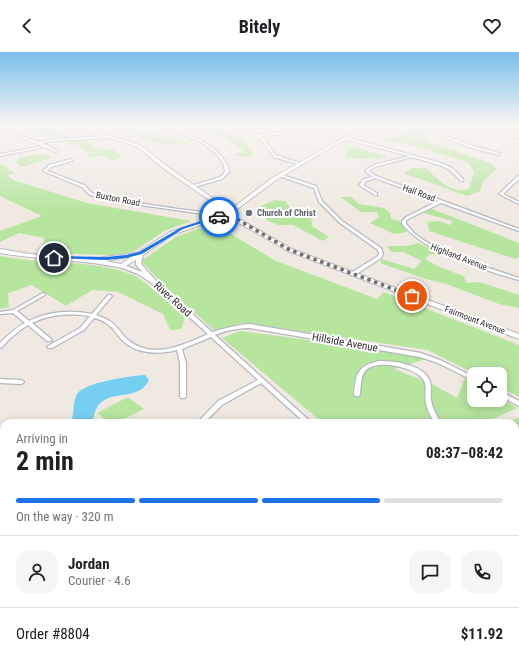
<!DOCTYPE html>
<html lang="en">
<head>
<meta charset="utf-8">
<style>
  body { margin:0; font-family:"Roboto Condensed",sans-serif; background:#f6f6f6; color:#202124; height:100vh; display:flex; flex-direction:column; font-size:15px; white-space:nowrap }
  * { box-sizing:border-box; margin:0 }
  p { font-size:13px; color:#757577 }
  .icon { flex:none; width:22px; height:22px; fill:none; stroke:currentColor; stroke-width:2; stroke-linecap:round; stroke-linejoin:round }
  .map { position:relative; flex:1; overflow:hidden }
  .sheet { position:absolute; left:0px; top:367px; width:519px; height:248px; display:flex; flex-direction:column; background:#fff; border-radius:12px 12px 0 0; box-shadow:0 2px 10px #0003 }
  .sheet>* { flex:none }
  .tools { position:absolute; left:467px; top:315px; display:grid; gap:8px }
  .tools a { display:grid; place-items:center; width:40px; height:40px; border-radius:8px; background:#fff; box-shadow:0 2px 10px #0003; font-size:20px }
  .pin { position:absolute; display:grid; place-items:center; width:34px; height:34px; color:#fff; margin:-17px; border:2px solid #fff; border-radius:50%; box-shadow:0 1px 4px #0007 }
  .courier { position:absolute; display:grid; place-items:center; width:40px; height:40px; margin:-20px; border:3px solid #1a73e8; border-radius:50%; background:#fff; color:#222; box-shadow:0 1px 5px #0007 }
  .overview em { font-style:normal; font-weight:700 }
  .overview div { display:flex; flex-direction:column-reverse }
  .overview { display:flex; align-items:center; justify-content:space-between; height:68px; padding:0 16px }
  h1 { font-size:26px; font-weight:700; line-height:30px }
  .bar { display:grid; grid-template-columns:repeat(4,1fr); gap:6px 4px; align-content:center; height:48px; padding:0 16px }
  .bar i { height:5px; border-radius:3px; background:#e0e0e0 }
  .bar .current { background:#1a73e8 }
  .bar p { grid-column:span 4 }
  .line { display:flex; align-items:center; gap:10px; padding:0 16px; border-top:1px solid #e0e0e0 }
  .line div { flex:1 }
  .round { display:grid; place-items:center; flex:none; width:42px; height:42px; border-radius:12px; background:#f6f6f6 }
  header { display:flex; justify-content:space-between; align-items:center; height:52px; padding:0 16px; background:#fff; font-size:18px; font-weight:700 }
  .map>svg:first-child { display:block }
  .green { fill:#b6e59e }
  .water { fill:#75cff0 }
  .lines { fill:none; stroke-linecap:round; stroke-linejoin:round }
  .street-casing { stroke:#b4b7c1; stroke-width:2.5 }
  .secondary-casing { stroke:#b4b7c1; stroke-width:2 }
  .street { fill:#fff; fill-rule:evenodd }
  .secondary { fill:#fff; fill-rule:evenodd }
  .route { fill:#1a73e8 }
  .done { stroke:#726f6d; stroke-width:4; stroke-dasharray:0 7.2 }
  .worship-dot { fill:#6b7280; stroke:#fff; stroke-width:1.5 }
  .labels { text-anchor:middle; stroke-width:4; stroke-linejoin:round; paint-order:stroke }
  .far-street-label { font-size:9px; fill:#2e2e2e; stroke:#fff }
  .far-worship-label { font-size:9px; font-weight:bold; fill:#5b616d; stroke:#fff; text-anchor:start }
  .street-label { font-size:11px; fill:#2e2e2e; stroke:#fff }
</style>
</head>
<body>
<header><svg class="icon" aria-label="back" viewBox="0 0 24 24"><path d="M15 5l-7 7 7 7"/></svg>Bitely<svg class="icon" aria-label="heart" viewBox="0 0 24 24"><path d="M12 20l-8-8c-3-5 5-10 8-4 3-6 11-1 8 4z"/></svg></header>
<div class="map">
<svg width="519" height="615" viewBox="0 0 519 615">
  <rect width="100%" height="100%" fill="#efe9e1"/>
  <path class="green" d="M18 73H43L57 78 54 80C59 83 68 83 75 86H53L32 80Z
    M93 73 125 74 188 91C172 95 158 90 142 87L143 84Z
    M192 73H209L220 76 219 78 245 88 248 92V96L254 99 250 105H243L235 102 244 100 227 87 192 76Z
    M423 74 429 75 423 82 427 89 491 111 497 117 483 129 480 139 467 144 403 121 413 116H426C437 127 453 143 469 137L474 120 467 110 411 93 383 88Z
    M68 88H84L92 93V95L115 98 122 106 112 108 99 103 91 105 87 102 95 100 84 99 77 94 68 91Z
    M347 93 386 104 385 106 357 107 345 104 348 96Z
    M40 102H47L51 106 22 115 16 110 19 106Z
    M0 112 15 121 8 123 13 128 87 151 191 169 164 179 133 200 113 203 40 201 45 186 19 181 0 190V179L42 164 0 144Z
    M340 145H352L359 152 384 156 390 161 391 167 399 169 407 180 394 182 370 171 379 165 377 160H361Z
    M274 148 286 149 289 155 311 166 312 174 329 185 323 189 293 173H279L266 168 267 163 261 154Z
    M432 157 519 191V205L515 207 429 179 428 170 439 169 450 173 453 169 423 161Z
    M213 171 276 209 377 247 384 240 519 293V345L500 335V322H475L428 298 243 271 214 278 166 235 141 209 176 185Z
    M418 191 440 201 429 203 425 207 435 213 463 224 467 231 479 230 519 243V256L499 252 446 232 426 227 380 211 382 207 414 217 422 209 403 200H391L387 194H407Z
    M0 204C42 213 94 207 133 223 145 228 173 255 185 265L181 277 170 278 163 262 118 240 92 238 66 254 32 233 8 241 9 255 0 257Z
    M240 279 375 297 426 307 394 317 434 333 457 346 465 326 474 331V348H500V346L517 356 484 371H323L222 286Z
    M128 345 144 357 116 371H109L97 361Z
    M519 365V466L515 468V371H508Z
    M128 611H168V615H125Z"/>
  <path class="water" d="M145 323 149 328C136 355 96 329 93 371H71C74 362 73 352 76 344 81 330 131 324 145 323Z"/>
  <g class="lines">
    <defs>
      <path id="street" d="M145 73C152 73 159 75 166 77 187 81 206 87 221 104 225 109 229 114 229 120L222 127 194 135V133L220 125 225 120C225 113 221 108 217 103 195 80 172 82 145 73Z
        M235 73H238L257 83 295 78 307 73H311L296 80 260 85 263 86 276 103 303 112 301 113 274 105 261 88Z
        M458 73H461L446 84 473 94 499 101V103L471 96 443 85V83Z
        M0 77 39 90 55 87 108 84 109 85 108 86 55 89 42 91 58 99 57 101 45 95 0 104V102L43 94 0 79Z
        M519 78V80L514 84H512V82Z
        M346 85 441 111 452 116 463 127V129H461L450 118 439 113 412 105 375 115 369 119 376 124 519 177V179L441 151 408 167 406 169V172C409 175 411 178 414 181 439 203 488 215 519 226V228C507 225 495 221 483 217 454 207 423 196 402 172V169L406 165 438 149 375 126 366 129 363 133 377 141V143H375L359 133 364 127 373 125 365 119C374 109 397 109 409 104L345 87Z
        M71 107 72 108V109L51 115 47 119 84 133 92 141 119 148 178 157 218 162 228 161 230 162 228 163 218 164 119 150 90 143 82 135 43 119 49 113Z
        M279 122 316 134 322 149 342 169 381 196 383 202 381 206 355 223H351V221L378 204 379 202 378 198 340 171 319 150 314 136 279 124Z
        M518 124H519V127L503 142 519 150V152L499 142Z
        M120 213H124L142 220 157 230 212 280C225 276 237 273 250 272L421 301 442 309 474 325V329L438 311 420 305 250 276C238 276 227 278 215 283L312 371H305L261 331 222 353 204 371H197L218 349 258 328 211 285 182 297 186 311V344L185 346H181L180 344V311L177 298C159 303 137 302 123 289 117 283 113 275 106 271 102 268 98 267 94 266L84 278 52 296H48L47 295 48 294 80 276 90 264C70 261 50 262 32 271L51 287 52 288 51 289H47L28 273C18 279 10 286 2 295L0 296V291C8 283 15 276 25 271L13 261 0 262V260L13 258 43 241 45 242V243L17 259 29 269C49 259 71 258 92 262L108 243H110L112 244 96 263C100 265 105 266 108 268 116 272 121 282 128 288 152 308 184 293 208 282L153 232 138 222 120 215Z
        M379 309C394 309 423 312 430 329 432 335 430 341 431 348 432 356 437 364 441 371H435C431 365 427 358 426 351 424 344 428 334 423 327 413 315 378 307 366 318 360 324 361 335 360 342L359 344H355L354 342C356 322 357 314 379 309Z
        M0 327 21 328 23 329 24 330 23 331 21 332 0 331Z
        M500 339 519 349V354L500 344Z
        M0 394 4 397V404L0 401Z
        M515 433H519V439H515Z
        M4 512V541L1 540 0 538V516L1 513Z
        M515 556 519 558V567L515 565Z
        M42 611H54L52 615H40Z
        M171 611H181V615H171Z
        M279 611H289L288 615H278Z
        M423 611H433L435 615H425Z"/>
      <path id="secondary" d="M67 73H73L140 93 168 115 230 158 272 126 335 90 352 82 378 73H384L354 84 337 92 276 128 232 161 234 164 292 197 519 282V287L288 199 230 166 228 164 174 182 143 203 141 212 158 231 155 233 153 232 136 213V208L122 216C82 207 40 208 0 201V197L30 202 102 208V206L104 205 137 201 170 180 226 161 224 158 164 117 138 95ZM132 204 121 212 106 209Z
        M461 73H469L519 84V86Z"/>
    </defs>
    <use href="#street" class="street-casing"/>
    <use href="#secondary" class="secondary-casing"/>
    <use href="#street" class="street"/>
    <use href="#secondary" class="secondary"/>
  </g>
  <linearGradient id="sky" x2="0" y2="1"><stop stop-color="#7abfeb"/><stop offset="0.46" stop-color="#f8f5f2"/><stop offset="1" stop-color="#f8f5f2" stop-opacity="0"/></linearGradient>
  <rect width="519" height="159" fill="url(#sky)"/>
  <path class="route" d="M217 164 221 165 183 177 142 202 126 206 106 208 52 206 54 204 106 205 126 203 139 200 180 176Z"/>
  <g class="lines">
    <path class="done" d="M219 165 228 162 290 198 412 244"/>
  </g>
  <circle class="worship-dot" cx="249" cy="161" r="4"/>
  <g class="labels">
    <g class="far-street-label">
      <text transform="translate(419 141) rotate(20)" y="3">Hall Road</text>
      <text transform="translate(118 147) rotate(11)" y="3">Buxton Road</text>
      <text transform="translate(459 205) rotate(21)" y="3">Highland Avenue</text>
      <text transform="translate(475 268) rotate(21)" y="3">Fairmount Avenue</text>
    </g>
    <g class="far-worship-label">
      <text x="257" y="164">Church of Christ</text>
    </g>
    <g class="street-label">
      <text transform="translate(173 247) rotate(42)" y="4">River Road</text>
      <text transform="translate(345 290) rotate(10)" y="4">Hillside Avenue</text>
    </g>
  </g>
</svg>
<div class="tools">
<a><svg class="icon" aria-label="locate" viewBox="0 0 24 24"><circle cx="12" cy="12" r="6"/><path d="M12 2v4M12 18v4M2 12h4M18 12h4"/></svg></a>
</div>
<div class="pin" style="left:412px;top:244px;background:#ea580c"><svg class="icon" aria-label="bag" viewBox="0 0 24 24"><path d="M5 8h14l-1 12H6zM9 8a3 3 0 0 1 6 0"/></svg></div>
<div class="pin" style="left:54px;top:206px;background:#1f2937"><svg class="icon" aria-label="home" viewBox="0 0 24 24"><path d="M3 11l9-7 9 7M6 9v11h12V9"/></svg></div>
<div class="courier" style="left:219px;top:165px"><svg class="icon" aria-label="car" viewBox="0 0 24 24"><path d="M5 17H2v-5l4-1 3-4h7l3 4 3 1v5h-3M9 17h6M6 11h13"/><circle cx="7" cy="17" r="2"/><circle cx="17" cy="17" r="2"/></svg></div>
<section class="sheet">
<div class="overview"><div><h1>2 min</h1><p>Arriving in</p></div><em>08:37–08:42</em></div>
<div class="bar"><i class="current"></i><i class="current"></i><i class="current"></i><i></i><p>On the way · 320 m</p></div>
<div class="line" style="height:72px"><a class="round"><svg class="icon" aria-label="person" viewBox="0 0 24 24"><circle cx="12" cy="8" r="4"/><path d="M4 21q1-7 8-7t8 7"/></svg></a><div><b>Jordan</b><p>Courier · 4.6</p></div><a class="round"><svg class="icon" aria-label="chat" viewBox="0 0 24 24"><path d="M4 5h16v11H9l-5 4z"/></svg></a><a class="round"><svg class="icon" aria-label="phone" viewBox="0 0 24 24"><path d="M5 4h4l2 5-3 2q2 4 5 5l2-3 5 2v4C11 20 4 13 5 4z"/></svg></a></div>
<div class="line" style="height:52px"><div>Order #8804</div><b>$11.92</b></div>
</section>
</div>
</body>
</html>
